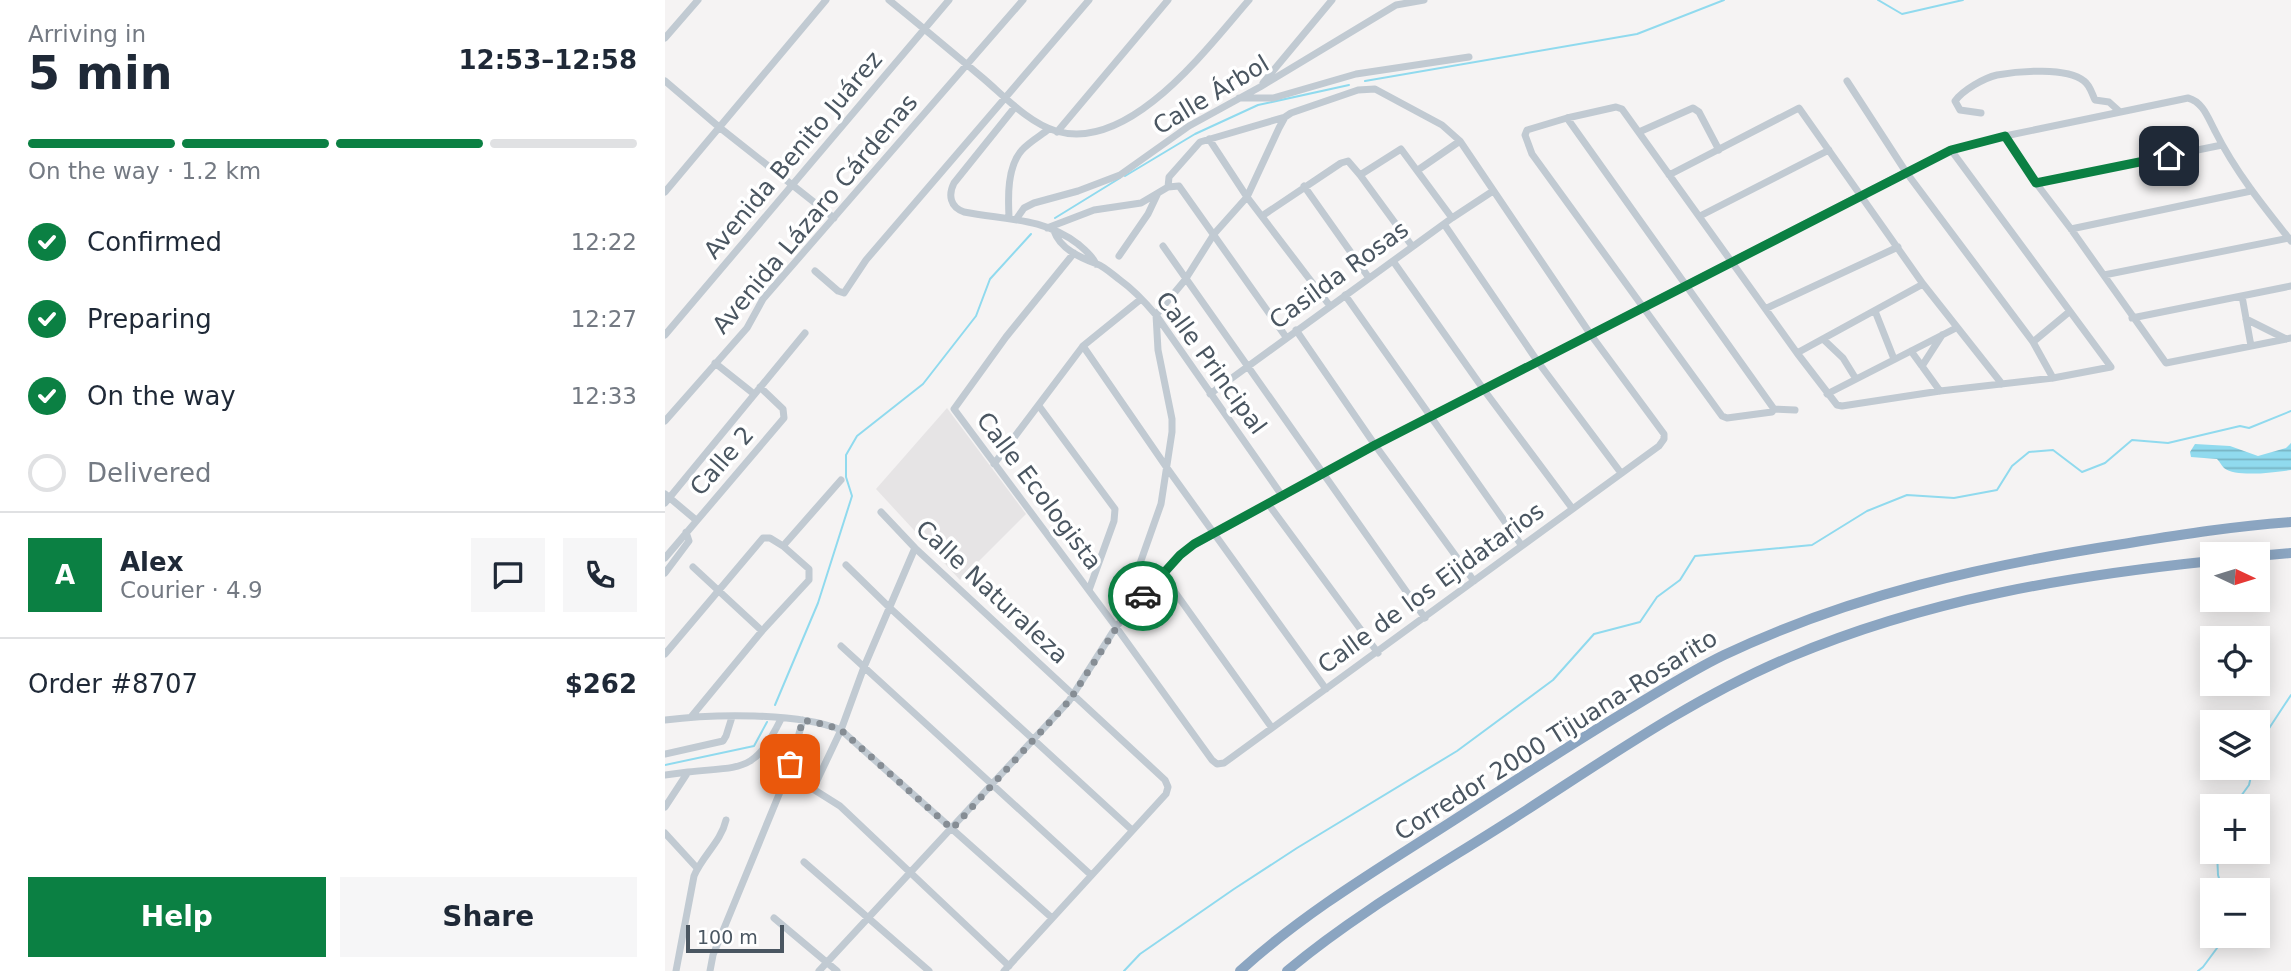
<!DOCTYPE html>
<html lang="en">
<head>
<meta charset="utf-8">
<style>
  body { margin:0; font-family:"DejaVu Sans",sans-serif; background:#f6f6f7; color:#1f2937; height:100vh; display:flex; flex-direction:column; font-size:26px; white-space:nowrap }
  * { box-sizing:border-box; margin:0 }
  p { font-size:23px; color:#747a83 }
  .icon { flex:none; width:38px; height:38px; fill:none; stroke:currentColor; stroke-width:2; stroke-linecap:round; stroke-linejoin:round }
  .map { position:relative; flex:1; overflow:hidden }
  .sheet { display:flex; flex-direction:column; background:#fff; width:665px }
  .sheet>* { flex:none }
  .needle { width:46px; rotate:94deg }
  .tools { position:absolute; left:1535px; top:542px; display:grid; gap:14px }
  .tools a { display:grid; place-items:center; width:70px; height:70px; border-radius:0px; background:#fff; box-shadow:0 4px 18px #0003; font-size:35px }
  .scale { position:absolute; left:21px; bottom:18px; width:98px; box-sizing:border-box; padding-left:7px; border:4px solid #4a5661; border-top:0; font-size:19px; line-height:24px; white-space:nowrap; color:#4a5661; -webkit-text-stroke:5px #fff; paint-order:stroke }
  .pin { position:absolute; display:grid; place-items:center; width:60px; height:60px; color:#fff; margin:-30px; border-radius:14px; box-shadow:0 4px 10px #0006 }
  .courier { position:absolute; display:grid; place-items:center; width:70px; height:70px; margin:-35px; border:5px solid #0b8043; border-radius:50%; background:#fff; color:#222; box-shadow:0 2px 9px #0007 }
  .overview em { font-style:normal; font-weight:600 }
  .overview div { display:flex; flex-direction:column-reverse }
  .overview { display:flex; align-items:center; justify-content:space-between; height:119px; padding:0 28px }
  h1 { font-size:46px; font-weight:600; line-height:52px }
  .bar { display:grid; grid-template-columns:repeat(4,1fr); gap:10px 7px; align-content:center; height:84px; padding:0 28px }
  .bar i { height:9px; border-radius:5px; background:#e0e1e3 }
  .bar .current { background:#0b8043 }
  .bar p { grid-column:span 4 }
  .line { display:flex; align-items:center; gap:18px; padding:0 28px; border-top:2px solid #e0e1e3 }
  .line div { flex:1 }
  .round { display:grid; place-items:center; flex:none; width:74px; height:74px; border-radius:0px; background:#f6f6f7 }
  ol { padding:0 28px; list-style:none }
  li { display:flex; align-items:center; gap:21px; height:77px }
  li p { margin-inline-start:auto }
  li .icon { padding:7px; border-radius:50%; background:#0b8043; color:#fff; stroke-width:4 }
  li:last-child { color:#747a83 }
  li i { width:38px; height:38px; border:4px solid #e0e1e3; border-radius:50% }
  .action { display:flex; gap:14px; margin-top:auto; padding:14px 28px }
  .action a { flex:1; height:80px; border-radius:0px; background:#0b8043; color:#fff; font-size:28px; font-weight:600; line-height:80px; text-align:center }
  .action a+a { background:#f6f6f7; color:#1f2937 }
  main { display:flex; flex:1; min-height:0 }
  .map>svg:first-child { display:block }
  .education { fill:#e6e4e5 }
  .water { fill:url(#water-rules) }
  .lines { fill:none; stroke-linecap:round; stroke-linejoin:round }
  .stream { stroke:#90daee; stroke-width:2 }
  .minor { stroke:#c1cad2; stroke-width:7 }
  .highway { stroke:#8ba5c1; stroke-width:10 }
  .done { stroke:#868d94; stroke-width:7; stroke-dasharray:0 12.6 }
  .route { stroke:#0b8043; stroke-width:9 }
  .labels { text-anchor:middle; stroke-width:7; stroke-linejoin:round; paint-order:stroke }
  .street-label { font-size:24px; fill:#4a5661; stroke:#fff }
</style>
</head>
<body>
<main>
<section class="sheet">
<div class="overview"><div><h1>5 min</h1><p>Arriving in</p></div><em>12:53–12:58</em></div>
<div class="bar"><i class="current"></i><i class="current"></i><i class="current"></i><i></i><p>On the way · 1.2 km</p></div>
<ol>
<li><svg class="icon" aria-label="check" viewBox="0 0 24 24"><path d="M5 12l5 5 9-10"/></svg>Confirmed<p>12:22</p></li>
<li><svg class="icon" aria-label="check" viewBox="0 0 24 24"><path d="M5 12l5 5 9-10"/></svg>Preparing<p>12:27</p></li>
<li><svg class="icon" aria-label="check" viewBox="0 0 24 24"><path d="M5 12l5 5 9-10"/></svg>On the way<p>12:33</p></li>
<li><i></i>Delivered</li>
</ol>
<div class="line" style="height:126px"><b class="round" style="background:#0b8043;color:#fff">A</b><div><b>Alex</b><p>Courier · 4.9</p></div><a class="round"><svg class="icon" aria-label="chat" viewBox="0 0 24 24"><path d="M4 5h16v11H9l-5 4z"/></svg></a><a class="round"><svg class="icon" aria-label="phone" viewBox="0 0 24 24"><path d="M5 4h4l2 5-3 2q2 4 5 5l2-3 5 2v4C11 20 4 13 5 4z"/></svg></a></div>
<div class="line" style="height:91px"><div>Order #8707</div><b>$262</b></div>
<div class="action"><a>Help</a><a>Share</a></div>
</section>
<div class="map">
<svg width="1626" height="971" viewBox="0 0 1626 971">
  <defs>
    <pattern id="water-rules" width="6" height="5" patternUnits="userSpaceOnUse" patternTransform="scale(1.75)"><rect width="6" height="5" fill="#90daee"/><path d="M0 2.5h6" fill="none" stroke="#78b4c4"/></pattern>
  </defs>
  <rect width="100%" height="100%" fill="#f5f3f3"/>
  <path class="education" d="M282 408 361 514 295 580 211 489Z"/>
  <path class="water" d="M1626 443V470C1610 472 1572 478 1559 468 1556 465 1555 462 1552 459L1526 457 1525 452 1530 444 1565 446 1593 456 1621 448Z"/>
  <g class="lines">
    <path class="stream" d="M1213 0 1237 14 1298 0
      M700 81 972 34 1059 0
      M460 176 530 134 593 105 684 85
      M390 218 455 178
      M110 705 153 603 187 496 181 477V455L192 436 258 384 311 316 325 279 366 234
      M1592 752 1599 736 1626 695
      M0 765 89 746 102 722
      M1568 807 1584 785 1588 768
      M1552 852 1553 875 1558 891
      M459 971 475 954 569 889 632 848 792 751 888 680 929 634 975 622 992 597 1015 580 1030 556 1147 545 1202 511 1242 495 1289 498 1332 490 1347 466 1364 452 1388 450 1417 472 1440 463 1467 440 1503 443 1575 426 1584 428 1626 411
      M1533 971 1538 967 1561 936"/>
    <path class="minor" d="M224 0C256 26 287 52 319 79 340 97 364 123 391 131 465 153 542 48 584 0
      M0 38 33 0
      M0 81 54 127 169 218
      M1182 81 1241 172 1368 342 1388 378
      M598 83 667 0
      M574 98H608L691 74 804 57
      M350 107 289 183C283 195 285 207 299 212 340 220 377 217 413 244 420 250 427 255 431 264
      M1316 113 1295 110 1290 101C1298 90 1319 78 1332 75 1354 71 1402 67 1419 81 1425 85 1427 94 1430 100L1444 102 1454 111
      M902 118 1109 409
      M392 132 503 0
      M974 132 1028 108 1034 112 1054 150
      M1340 136 1371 183 1406 229 1501 363 1626 338
      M544 139 582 197 665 306
      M753 170 795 141
      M695 175 736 149 787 218
      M1004 175 1134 108 1258 284 1337 384
      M1371 183 1557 145
      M639 186 704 278
      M503 187 504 177 535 142 620 117
      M0 192 161 0
      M597 216 676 163 683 161 695 175 747 246
      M1035 216 1164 150
      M344 217C343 197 342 167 357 150 364 142 375 136 384 129
      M352 218 359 208 369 203 413 191 455 175 524 126 595 87 731 5 759 0
      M779 224 873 362 956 473
      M382 228 429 210 476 203 503 187 514 186 621 337
      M1406 229 1586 191
      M389 231C395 249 416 258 432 264 440 267 448 275 455 280 469 290 480 302 491 315L618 497
      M498 246 760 618
      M409 253 341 337 289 409 451 627 547 760 552 764 559 763 994 446 999 439V434L926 335 795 141 777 125 710 89 693 90 626 113 620 117 614 128 582 197 549 234 520 280 491 315 493 350 507 419V432L496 504 461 603 457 620
      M454 256 483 214 492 195
      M728 261 819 390 907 508
      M150 271 173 291 179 293 201 260 424 0
      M1439 275 1624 238
      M680 295 857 546
      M1577 296 1586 346
      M1102 308 1233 247
      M1210 311 1229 359
      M1467 318 1626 286
      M1581 319 1621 339
      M631 330 710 445 809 581
      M0 335 284 0
      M1158 339 1178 358 1191 379
      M1368 342 1404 312
      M418 346 502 468 661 689
      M1246 351 1275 391
      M1132 353 1258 284
      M50 363 89 394
      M1257 366 1277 335
      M545 394 787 218 828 191
      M1162 394 1291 328
      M374 406 450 509 449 521 424 590
      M1109 409 1107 412 1062 418 1057 416 867 154 860 135 862 130 902 118 951 107 957 109 1132 353 1172 405 1177 406 1275 391 1388 378 1446 367 1286 150
      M1109 409 1130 410
      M0 421 82 328 98 299 358 0
      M329 464 418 346 476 299
      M0 494 31 520
      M0 503 140 333
      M604 505 713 653
      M216 512 250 548 500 780 503 787 501 794 339 971
      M250 548 199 667 176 730 148 789 175 806 344 966
      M0 558 119 418 118 409 95 387
      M181 565 225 608 467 830
      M28 567 97 631
      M0 573 24 541 21 532
      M497 574 607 728
      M176 646 426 875
      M0 654 98 538H105L118 546 176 480
      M26 717 97 631 144 580V569L118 546
      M0 720C47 714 133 712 176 730L387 918
      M0 754 58 741 61 736 67 717
      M0 775 23 772
      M0 807 23 772C79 766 89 773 116 719
      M0 833 32 868
      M139 862 264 971
      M109 918 172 971
      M11 971 29 876C37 856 56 842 61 820
      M45 971 48 955 122 775 138 720
      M154 971 404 701 451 627 497 574 522 549 710 445 1241 172 1286 150 1340 136 1523 98C1538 102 1543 118 1550 131 1570 171 1598 206 1626 241"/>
    <path class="highway" d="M1592 556 1626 553
      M575 971C643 909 723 863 800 813 856 777 911 741 968 707 998 689 1028 670 1059 655 1185 595 1321 565 1458 544 1514 535 1569 526 1626 522
      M622 971C691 913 771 868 846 820 937 762 1025 699 1125 657 1259 600 1403 576 1547 561"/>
  </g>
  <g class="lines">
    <path class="done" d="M125 764 138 720 162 725 176 730 287 829 404 701 452 627 478 596"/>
    <path class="route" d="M478 596 515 555 529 544 710 445 1286 150 1340 136 1371 183 1504 156"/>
  </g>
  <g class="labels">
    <g class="street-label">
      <text transform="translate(546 95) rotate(-31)" y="8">Calle Árbol</text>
      <text transform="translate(128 155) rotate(-50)" y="8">Avenida Benito Juárez</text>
      <text transform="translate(150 214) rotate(-50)" y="8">Avenida Lázaro Cárdenas</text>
      <text transform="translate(674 275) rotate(-36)" y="8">Casilda Rosas</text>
      <text transform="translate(546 363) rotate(54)" y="8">Calle Principal</text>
      <text transform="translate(57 461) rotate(-49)" y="8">Calle 2</text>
      <text transform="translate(374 491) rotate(53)" y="8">Calle Ecologista</text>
      <text transform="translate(766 588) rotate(-36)" y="8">Calle de los Ejidatarios</text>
      <text transform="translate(327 592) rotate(43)" y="8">Calle Naturaleza</text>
      <text transform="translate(891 735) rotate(-32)" y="8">Corredor 2000 Tijuana-Rosarito</text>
    </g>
  </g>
</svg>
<div class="tools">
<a><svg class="needle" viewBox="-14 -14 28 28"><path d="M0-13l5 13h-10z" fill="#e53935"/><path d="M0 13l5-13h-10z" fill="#747a83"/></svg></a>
<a><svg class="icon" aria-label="locate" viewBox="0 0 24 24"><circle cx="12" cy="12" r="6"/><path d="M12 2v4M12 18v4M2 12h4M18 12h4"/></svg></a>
<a><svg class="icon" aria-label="layers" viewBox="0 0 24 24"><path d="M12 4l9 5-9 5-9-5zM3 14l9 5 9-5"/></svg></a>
<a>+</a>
<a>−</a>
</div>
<div class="scale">100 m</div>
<div class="pin" style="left:125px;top:764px;background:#ea580c"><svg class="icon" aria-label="bag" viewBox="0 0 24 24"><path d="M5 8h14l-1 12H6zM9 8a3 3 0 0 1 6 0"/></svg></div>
<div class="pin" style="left:1504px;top:156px;background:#1f2937"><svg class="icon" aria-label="home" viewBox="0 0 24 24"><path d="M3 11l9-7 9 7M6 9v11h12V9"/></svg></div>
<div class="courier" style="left:478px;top:596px"><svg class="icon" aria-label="car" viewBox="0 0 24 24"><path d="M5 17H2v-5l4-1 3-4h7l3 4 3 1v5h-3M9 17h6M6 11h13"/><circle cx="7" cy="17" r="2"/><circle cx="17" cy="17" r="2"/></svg></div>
</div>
</main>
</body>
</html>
